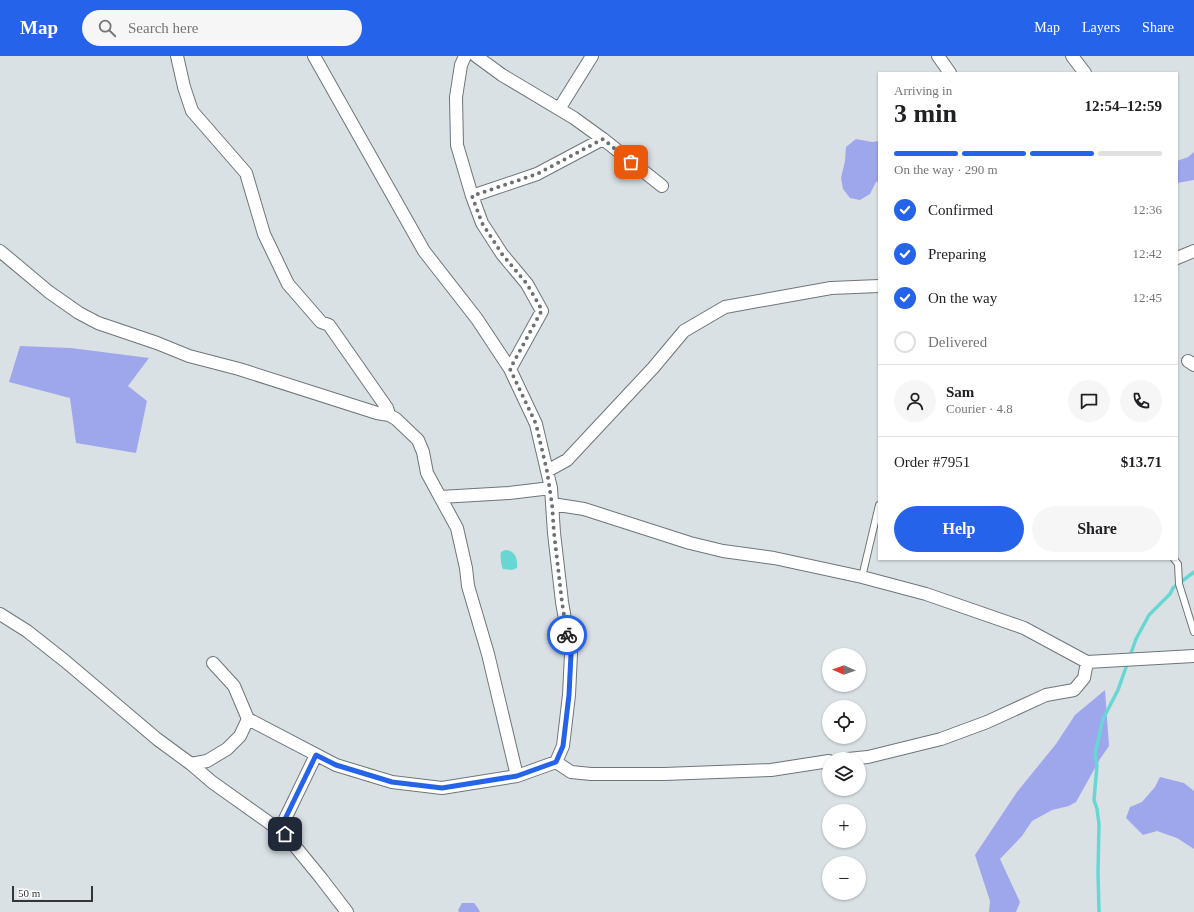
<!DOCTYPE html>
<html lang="en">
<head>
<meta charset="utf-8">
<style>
  body { margin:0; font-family:Georgia,serif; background:#f6f6f6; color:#202124; height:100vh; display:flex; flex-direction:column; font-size:15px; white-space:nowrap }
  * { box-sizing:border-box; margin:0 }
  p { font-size:13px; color:#757577 }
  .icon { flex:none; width:22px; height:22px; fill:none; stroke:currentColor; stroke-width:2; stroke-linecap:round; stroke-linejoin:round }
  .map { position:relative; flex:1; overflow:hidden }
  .side { position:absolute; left:878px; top:16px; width:300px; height:488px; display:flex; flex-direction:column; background:#fff; border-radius:0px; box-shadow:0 1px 3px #0004 }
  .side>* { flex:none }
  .needle { width:26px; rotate:272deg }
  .buttons { position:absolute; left:822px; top:592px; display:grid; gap:8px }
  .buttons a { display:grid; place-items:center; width:44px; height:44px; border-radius:50%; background:#fff; box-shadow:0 1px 3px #0004; font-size:20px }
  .scale { position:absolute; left:12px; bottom:10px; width:81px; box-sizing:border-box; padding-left:4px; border:2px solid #333537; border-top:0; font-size:11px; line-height:14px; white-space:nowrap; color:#333537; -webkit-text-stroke:3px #fff; paint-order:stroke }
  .pin { position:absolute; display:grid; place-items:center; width:34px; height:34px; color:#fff; margin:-17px; border-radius:8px; box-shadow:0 2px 6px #0006 }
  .courier { position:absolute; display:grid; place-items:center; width:40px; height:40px; margin:-20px; border:3px solid #2563eb; border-radius:50%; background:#fff; color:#222; box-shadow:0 1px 5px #0007 }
  .summary em { font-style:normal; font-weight:600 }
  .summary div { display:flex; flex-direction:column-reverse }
  .summary { display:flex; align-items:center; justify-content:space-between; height:68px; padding:0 16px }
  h1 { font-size:26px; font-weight:600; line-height:30px }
  .bar { display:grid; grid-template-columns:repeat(4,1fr); gap:6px 4px; align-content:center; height:48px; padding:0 16px }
  .bar i { height:5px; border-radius:3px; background:#e0e0e0 }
  .bar .current { background:#2563eb }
  .bar p { grid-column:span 4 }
  .line { display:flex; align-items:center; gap:10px; padding:0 16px; border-top:1px solid #e0e0e0 }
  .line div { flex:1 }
  .round { display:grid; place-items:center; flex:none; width:42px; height:42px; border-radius:21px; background:#f6f6f6 }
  ol { padding:0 16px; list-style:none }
  li { display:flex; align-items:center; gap:12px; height:44px }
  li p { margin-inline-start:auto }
  li .icon { padding:4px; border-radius:50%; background:#2563eb; color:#fff; stroke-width:4 }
  li:last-child { color:#757577 }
  li i { width:22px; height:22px; border:2px solid #e0e0e0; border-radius:50% }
  .primary-button { display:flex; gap:8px; margin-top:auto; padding:8px 16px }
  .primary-button a { flex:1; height:46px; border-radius:24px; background:#2563eb; color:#fff; font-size:16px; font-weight:600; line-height:46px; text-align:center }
  .primary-button a+a { background:#f6f6f6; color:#202124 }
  header { display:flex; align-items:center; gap:24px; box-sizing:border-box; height:56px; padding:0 20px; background:#2563eb; color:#fff }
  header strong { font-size:19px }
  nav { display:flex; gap:22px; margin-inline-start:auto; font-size:14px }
  .search { width:280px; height:36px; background:#f6f6f6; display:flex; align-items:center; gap:10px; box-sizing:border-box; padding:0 14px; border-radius:22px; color:#757577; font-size:15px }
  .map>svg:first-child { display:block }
  .forest { fill:#9ea6ec }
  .water { fill:#68d7d4 }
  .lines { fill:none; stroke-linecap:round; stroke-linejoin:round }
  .stream { stroke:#68d7d4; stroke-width:3.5 }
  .lane-casing { stroke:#6f7579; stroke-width:8 }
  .street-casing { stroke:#6f7579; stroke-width:14 }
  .lane { stroke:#fff; stroke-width:6 }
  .street { stroke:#fff; stroke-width:12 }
  .done { stroke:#6d7174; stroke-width:4; stroke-dasharray:0 7.2 }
  .route { stroke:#2563eb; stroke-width:5 }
</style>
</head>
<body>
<header>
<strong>Map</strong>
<div class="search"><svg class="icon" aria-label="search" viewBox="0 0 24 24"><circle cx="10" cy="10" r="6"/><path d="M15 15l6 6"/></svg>Search here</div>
<nav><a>Map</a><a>Layers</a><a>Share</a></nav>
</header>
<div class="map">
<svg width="1194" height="856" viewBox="0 0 1194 856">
  <rect width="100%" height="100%" fill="#dae1e5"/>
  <path class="forest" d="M856 83 872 86 879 85V125L876 126 870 138 860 144 850 142 843 133 841 122 845 105 846 91Z
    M1194 96V124L1177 127V105L1188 101Z
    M20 290 71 292 149 302 128 330 147 345 136 397 76 387 70 342 9 326Z
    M1105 634 1109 690 1100 703 1076 746 1069 750 1052 754 1032 765 1022 780 1000 803 1020 846 1016 856H989L990 845 975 799 1017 736 1056 688 1075 659Z
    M1160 721 1184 727 1194 735V793L1177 782 1157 775 1143 779 1126 762 1130 751 1142 746 1155 731Z
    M462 847H474L478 852 480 856H459L458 854Z"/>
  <path class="water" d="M505 494C515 494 518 503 517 512L512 514 503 513C501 510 500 500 501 496Z"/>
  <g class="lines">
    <path class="stream" d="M1099 856 1098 817 1099 768 1097 753 1094 744 1097 709 1095 698 1103 663 1118 634 1136 583 1149 559 1170 538 1173 532 1194 516"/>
    <defs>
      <path id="lane" d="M1174 503 1178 508 1179 528 1194 576
        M862 521 879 449"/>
      <path id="street" d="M465 0 461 9 456 41 457 89 472 140 482 167 502 198 527 228 542 255 510 313
        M476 0 502 19 574 62 603 83 662 130
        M938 0 950 17
        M1072 0 1085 17
        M559 53 592 0
        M472 140 537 118 603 83
        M0 195 49 236 79 257 98 267 157 287 189 300 239 313 377 357 389 359 387 352 329 269 321 266 288 228 264 178 246 117 192 55 184 31 177 0
        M1177 202 1194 195
        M1188 305 1194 309
        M389 359 396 363 418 384 423 396 427 417 457 472 466 512 468 530 488 598 517 720
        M547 415 567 404 653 312 684 275 725 251 831 232 879 230
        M440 441 509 437 551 432
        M552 448 584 453 690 487 723 495 774 502 862 521 926 538 1024 572 1087 606 1194 600
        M0 558 27 575 65 605 157 683 191 708 212 726 285 778 321 822 347 856
        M213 607 234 630 248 663 336 709 392 726 442 732 517 720 556 706 563 690 569 639 571 598 562 546 554 477 551 432 536 368 510 313 477 263 424 195 314 0
        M848 703 868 701 941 683 987 666 1046 639 1074 634 1084 622 1087 606
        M556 706 571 716 591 718H664L771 714 829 705
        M191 708 207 705 227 693 240 680 248 663
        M281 775 285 763 316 699"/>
    </defs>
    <use href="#lane" class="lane-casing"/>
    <use href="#street" class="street-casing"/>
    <use href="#lane" class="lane"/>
    <use href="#street" class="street"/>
  </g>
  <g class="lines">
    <path class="done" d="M567 579 562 546 554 477 552 448 547 415 536 368 510 313 542 254 527 228 502 198 482 167 472 140 537 118 603 83 631 106"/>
    <path class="route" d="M285 778 281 775 285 763 316 699 336 709 392 726 442 732 517 720 556 706 563 690 569 639 571 598 567 579"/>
  </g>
</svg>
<div class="buttons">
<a><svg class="needle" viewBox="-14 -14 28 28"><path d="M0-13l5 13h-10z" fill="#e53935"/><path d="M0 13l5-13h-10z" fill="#757577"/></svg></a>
<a><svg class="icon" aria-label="locate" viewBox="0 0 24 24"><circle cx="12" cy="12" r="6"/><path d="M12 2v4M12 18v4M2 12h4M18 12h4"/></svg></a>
<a><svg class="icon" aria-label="layers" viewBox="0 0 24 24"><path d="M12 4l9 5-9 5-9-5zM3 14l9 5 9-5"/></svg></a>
<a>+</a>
<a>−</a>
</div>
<div class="scale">50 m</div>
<div class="pin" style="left:631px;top:106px;background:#ea580c"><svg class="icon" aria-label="bag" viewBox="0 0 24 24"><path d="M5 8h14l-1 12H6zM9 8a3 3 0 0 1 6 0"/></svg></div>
<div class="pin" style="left:285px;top:778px;background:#1f2937"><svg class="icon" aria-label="home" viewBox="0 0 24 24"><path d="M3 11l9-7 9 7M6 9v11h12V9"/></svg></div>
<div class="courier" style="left:567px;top:579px"><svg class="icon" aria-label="bike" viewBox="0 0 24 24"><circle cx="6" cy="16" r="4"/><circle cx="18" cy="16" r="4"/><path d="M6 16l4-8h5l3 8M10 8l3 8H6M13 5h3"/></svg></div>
<section class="side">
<div class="summary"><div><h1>3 min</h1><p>Arriving in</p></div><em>12:54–12:59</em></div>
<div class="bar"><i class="current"></i><i class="current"></i><i class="current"></i><i></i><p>On the way · 290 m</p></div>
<ol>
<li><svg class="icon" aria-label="check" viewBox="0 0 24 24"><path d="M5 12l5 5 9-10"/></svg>Confirmed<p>12:36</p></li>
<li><svg class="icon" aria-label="check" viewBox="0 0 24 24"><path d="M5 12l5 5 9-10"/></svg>Preparing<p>12:42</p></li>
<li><svg class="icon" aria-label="check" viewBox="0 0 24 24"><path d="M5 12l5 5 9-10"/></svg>On the way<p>12:45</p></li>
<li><i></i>Delivered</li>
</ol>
<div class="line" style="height:72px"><a class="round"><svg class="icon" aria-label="person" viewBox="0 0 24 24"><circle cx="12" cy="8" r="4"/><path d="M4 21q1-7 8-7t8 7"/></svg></a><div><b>Sam</b><p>Courier · 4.8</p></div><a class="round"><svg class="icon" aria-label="chat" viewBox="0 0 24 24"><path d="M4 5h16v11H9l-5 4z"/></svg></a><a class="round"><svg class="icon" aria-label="phone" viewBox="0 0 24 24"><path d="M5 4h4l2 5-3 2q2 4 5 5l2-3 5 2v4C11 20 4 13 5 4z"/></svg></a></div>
<div class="line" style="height:52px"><div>Order #7951</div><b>$13.71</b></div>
<div class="primary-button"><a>Help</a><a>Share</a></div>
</section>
</div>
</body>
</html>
